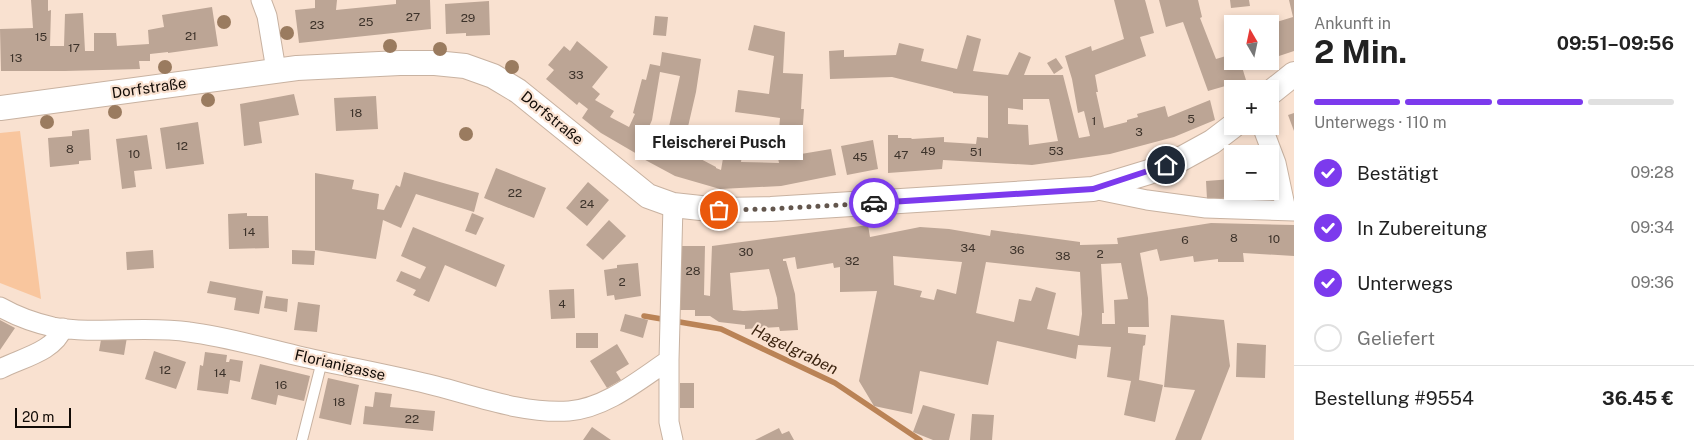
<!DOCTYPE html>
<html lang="de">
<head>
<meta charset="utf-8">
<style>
  body { margin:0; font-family:"Public Sans",sans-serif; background:#f6f6f6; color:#222; height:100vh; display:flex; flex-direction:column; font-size:19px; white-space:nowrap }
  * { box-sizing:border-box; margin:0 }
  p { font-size:16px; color:#767676 }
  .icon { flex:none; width:28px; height:28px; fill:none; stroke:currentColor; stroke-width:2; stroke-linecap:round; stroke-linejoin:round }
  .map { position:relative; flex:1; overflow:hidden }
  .details { display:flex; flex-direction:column; background:#fff; width:400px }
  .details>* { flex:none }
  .needle { width:32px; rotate:351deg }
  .controls { position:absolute; left:1224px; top:15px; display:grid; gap:10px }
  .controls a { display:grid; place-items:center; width:55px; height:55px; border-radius:0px; background:#fff; box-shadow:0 2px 8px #0003; font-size:25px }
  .scale { position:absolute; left:15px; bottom:12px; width:56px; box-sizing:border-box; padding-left:5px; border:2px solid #120b06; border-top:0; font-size:14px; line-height:18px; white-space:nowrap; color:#120b06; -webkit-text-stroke:4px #f9e1d0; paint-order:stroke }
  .pin { position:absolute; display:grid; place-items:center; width:42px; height:42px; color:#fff; margin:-21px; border:2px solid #fff; border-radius:50%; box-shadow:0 1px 5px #0007 }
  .courier { position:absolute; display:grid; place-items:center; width:50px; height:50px; margin:-25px; border:4px solid #7c3aed; border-radius:50%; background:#fff; color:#222; box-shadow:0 1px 6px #0007 }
  .bubble { position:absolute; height:35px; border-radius:0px; background:#fff; box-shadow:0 2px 8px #0003; font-size:16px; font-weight:700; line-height:35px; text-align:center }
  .summary em { font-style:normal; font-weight:700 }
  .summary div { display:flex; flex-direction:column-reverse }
  .summary { display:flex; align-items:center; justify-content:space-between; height:85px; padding:0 20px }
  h1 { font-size:32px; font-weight:700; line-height:38px }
  .bar { display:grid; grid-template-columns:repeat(4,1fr); gap:8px 5px; align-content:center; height:60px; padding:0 20px }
  .bar i { height:6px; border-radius:4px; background:#e0e0e0 }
  .bar .active { background:#7c3aed }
  .bar p { grid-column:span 4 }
  .line { display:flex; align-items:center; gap:12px; padding:0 20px; border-top:1px solid #e0e0e0 }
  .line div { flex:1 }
  ol { padding:0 20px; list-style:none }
  li { display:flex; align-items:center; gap:15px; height:55px }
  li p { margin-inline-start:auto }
  li .icon { padding:5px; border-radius:50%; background:#7c3aed; color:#fff; stroke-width:4 }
  li:last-child { color:#767676 }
  li i { width:28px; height:28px; border:2px solid #e0e0e0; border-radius:50% }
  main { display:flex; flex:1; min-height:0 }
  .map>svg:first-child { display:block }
  .green { fill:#f9c69e }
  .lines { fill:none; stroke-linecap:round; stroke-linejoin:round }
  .stream { stroke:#ba8356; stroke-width:5.5 }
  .building { fill:#bca595; fill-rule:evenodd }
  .service-casing { stroke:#c8b2a1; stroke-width:12 }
  .minor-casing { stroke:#c8b2a1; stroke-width:21 }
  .tertiary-casing { stroke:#c8b2a1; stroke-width:26 }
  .service { stroke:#fff; stroke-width:10 }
  .minor { stroke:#fff; stroke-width:19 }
  .tertiary { stroke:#fff; stroke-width:24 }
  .tree { fill:#9a7b5f }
  .done { stroke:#63564d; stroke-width:5; stroke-dasharray:0 9 }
  .route { stroke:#7c3aed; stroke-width:6 }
  .labels { text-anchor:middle; stroke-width:4.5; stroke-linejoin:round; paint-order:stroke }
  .number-label { font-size:12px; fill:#3c322a }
  .street-label { font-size:15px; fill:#120b06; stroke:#f9e1d0 }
  .water-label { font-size:16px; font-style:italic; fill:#3c2410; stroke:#f9e1d0 }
</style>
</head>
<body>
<main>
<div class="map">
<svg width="1294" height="440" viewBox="0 0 1294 440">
  <rect width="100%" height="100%" fill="#f9e1d0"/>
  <path class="green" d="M20 131 41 299 0 283V133Z"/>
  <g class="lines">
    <path class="stream" d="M644 316 721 329 835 383 920 440"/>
  </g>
  <path class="building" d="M31 0H48V11L51 10 50 46H64L65 14 83 13 85 51H94V33H116L117 46 149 44 148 30 164 27 162 15 212 7 218 46 168 53V52L150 54V61H139L140 69 65 71H1L0 29 33 28Z
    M315 0H337L336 10 396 4V0H430L431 29 299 43 295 10 315 8Z
    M1114 0H1145L1154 33 1140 37 1146 56 1095 75 1098 92H1096L1104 128 1127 122V120L1138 117 1137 114 1165 106 1168 117 1210 100 1215 120 1174 137 1110 154 1032 165 943 160 942 169 888 173V135H898V138H911L912 139 944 137V142L976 144 977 137 988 138V96L953 93V92L892 77 830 79 829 51 844 50V57L896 55 899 43 924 49 921 61 957 69 967 35 981 39 973 71 1008 75 1019 52 1031 57 1024 75H1063L1079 138 1090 136 1084 111 1078 113 1072 79 1065 56 1091 46 1092 51 1124 39ZM1023 99H1049L1058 141 1029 145 1028 125 1008 124V108L1023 110Z
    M1159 0H1198L1202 17 1200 18 1216 59 1226 56 1231 69 1241 66 1240 61 1260 62 1242 67 1246 80 1208 91 1183 22 1166 27Z
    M1230 0H1249L1250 6 1231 8Z
    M1289 0H1294V51L1270 59V24L1293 17Z
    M489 1 490 35 466 36V33L446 34 445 4Z
    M655 16 668 17 666 36 653 35Z
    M754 25 785 32 783 73 803 74 801 109H804L801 154 831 149 836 175 781 186 720 189 675 176 636 155 637 154 601 133 582 118 588 109 579 102 577 105 546 79 554 70 548 65 564 46 570 51 577 41 608 67 592 87 600 94 595 100 614 111 610 117 629 127 635 114 633 113 642 79 646 80 650 64 660 66 662 52 701 59 696 92 681 157 686 158 693 155 716 167V168L721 170 728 129 746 131 741 162 779 163 777 153 780 118 735 112 738 90 769 94 774 56 748 50ZM660 72 680 76 665 145 645 136 652 120Z
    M1056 58 1063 68 1054 74 1047 63Z
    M294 94 299 115 259 122 262 143 244 146 240 104Z
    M376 96 378 129 336 131 334 98Z
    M1294 113V131L1288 115Z
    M198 122 204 164 166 169 160 128Z
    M89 129 91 160 79 161V164L50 167 48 138 72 136V131Z
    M147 135 152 169 134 171 136 187 122 189 116 139Z
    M873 140 878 169 847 175 841 146Z
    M496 168 546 188 534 218 484 198Z
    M404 172 479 193 474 212 416 194 401 228 383 220 376 259 315 250V173L354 180 352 189 379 194 377 209 384 210 396 185 400 187Z
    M1232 179V191H1268V200L1237 202 1236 197 1207 199 1206 181Z
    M588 182 609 200 587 226 566 208Z
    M247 213V216H268L269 248 229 249 228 214Z
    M472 213 484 218 476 235 465 231Z
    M609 220 626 236 603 260 586 245Z
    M1211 223 1294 225V256L1243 253 1244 262H1218V259L1194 262 1193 256 1160 261 1157 249 1140 253 1148 298 1149 327H1128V333L1146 335 1145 345 1143 346 1139 380 1163 385 1155 422 1124 415 1131 381 1107 377 1111 347 1078 345 1076 359 997 341 988 385 920 371 912 414 874 406 859 381 877 291 840 292V267L834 268 833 263 797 269 795 257 783 259V261H786L795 294 798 330 780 331 779 327 745 329V325L719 322 710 316H695V310H680L681 246H705L704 295 710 296 712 246 868 225 870 237 920 227 949 229 990 236 991 230 1080 242V245L1118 244 1117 238ZM893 256 962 262 956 294 937 289 934 300 920 297 922 291 894 285ZM986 262 1080 272 1082 314 1079 336 1047 329 1056 293 1036 287 1031 301 1019 299 1014 322 976 313ZM1121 263 1128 299 1114 300 1115 324H1102V313H1104L1101 264ZM769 269 777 298 778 309 743 311 733 310 730 273Z
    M413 227 505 265 496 287 445 265 429 302 413 295 416 290 396 281 401 271 420 279 426 267 401 256Z
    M153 250 154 268 127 270 126 252Z
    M292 250 315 251 314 265 292 264Z
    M638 263 641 296 615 300 614 295 607 296 604 270 617 268V265Z
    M210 281 263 291 259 314 234 310 236 298 207 293Z
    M574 289 575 318 551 319 549 290Z
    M266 296 288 299 287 312 264 308Z
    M298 302 320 305 317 332 294 330Z
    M625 314 648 320 643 338 620 331Z
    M1171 315 1224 320 1230 366 1201 440H1175L1195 390 1164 387Z
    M0 320 15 328 0 350Z
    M576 333H598V348H576Z
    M102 334 127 337 124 355 99 351Z
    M1237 343 1266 345 1265 378 1236 377Z
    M617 344 629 364 616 372 621 380 607 388 590 361Z
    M154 351 186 362 176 389 145 379Z
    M205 352 227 355 226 362H229L230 359 243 361 240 382 230 380 228 394 197 390 200 365 203 366Z
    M260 364 310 376 304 401 278 395 276 405 251 399Z
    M328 378 359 385 351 425 319 418Z
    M680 383H694V408H680Z
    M375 392 392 394 390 407 435 411 433 431 363 424 365 406 373 407Z
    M923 405 955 414 949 440H933L913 432Z
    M972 414 994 415 992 440H970Z
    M592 427 611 440H583Z
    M779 428 782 434 789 431 794 440H755Z"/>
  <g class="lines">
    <defs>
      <path id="service" d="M302 440 322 361"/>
      <path id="minor" d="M261 0 267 16 276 70
        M1262 126 1276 163 1286 210
        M1093 189 1147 200 1206 208 1294 211
        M0 307C16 316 35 323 53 327 97 335 144 325 189 332 227 337 265 348 303 357 347 367 392 375 436 386 479 397 524 414 569 411 606 408 639 380 669 360
        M0 369C21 358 54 352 63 328
        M673 440 669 422V360L673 205"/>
      <path id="tertiary" d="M1270 93 1294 74
        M0 108 297 68 400 63H435L465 66 493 76 518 91 648 196 673 205 719 210 771 209 1093 189 1149 172 1181 159 1212 142 1233 126"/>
    </defs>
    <use href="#service" class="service-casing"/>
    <use href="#minor" class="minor-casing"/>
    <use href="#tertiary" class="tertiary-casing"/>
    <use href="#service" class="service"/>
    <use href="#minor" class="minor"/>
    <use href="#tertiary" class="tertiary"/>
  </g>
  <g class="tree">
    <circle cx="224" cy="22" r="7"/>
    <circle cx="287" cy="33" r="7"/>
    <circle cx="390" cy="46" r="7"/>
    <circle cx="440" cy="49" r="7"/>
    <circle cx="165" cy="67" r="7"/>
    <circle cx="512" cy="67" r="7"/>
    <circle cx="208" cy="100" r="7"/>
    <circle cx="115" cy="112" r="7"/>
    <circle cx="47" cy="122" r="7"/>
    <circle cx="466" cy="134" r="7"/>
  </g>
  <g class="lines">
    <path class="done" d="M719 210 771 209 874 203"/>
    <path class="route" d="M874 203 1093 189 1166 165"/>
  </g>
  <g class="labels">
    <g class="number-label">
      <text x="413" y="21">27</text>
      <text x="468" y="22">29</text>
      <text x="366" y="26">25</text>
      <text x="317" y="29">23</text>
      <text x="191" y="40">21</text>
      <text x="41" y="41">15</text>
      <text x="74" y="52">17</text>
      <text x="16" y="62">13</text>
      <text x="576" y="79">33</text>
      <text x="356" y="117">18</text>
      <text x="1191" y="123">5</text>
      <text x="1094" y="125">1</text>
      <text x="1139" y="136">3</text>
      <text x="182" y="150">12</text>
      <text x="70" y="153">8</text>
      <text x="928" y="155">49</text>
      <text x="1056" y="155">53</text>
      <text x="976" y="156">51</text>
      <text x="134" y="158">10</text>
      <text x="901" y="159">47</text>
      <text x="860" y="161">45</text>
      <text x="515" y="197">22</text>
      <text x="587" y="208">24</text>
      <text x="249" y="236">14</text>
      <text x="1234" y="242">8</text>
      <text x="1274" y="243">10</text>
      <text x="1185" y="244">6</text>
      <text x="968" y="252">34</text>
      <text x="1017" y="254">36</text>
      <text x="746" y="256">30</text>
      <text x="1100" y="258">2</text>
      <text x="1063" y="260">38</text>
      <text x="852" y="265">32</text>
      <text x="693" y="275">28</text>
      <text x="622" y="286">2</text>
      <text x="562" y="308">4</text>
      <text x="165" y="374">12</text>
      <text x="220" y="377">14</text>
      <text x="281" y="389">16</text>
      <text x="339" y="406">18</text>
      <text x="412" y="423">22</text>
    </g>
    <g class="street-label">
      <text transform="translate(149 88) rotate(-8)" y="5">Dorfstraße</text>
      <text transform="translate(552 118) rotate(39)" y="5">Dorfstraße</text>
      <text transform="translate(340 365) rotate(13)" y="5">Florianigasse</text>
    </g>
    <g class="water-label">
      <text transform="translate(795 349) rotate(26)" y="6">Hagelgraben</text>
    </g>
  </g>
</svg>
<div class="controls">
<a><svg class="needle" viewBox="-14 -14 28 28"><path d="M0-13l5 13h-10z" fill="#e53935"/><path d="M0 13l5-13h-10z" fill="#767676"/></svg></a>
<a>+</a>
<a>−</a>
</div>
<div class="scale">20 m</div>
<div class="pin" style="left:719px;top:210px;background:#ea580c"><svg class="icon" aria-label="bag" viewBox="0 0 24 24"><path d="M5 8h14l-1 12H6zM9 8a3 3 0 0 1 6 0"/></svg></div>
<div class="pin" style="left:1166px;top:165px;background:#1f2937"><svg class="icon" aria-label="home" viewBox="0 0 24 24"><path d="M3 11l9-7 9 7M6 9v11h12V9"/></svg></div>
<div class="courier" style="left:874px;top:203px"><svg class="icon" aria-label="car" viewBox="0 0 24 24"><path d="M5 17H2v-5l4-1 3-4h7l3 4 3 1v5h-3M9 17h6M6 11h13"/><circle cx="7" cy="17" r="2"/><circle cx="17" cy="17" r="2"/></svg></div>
<div class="bubble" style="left:635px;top:125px;width:168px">Fleischerei Pusch</div>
</div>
<section class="details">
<div class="summary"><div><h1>2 Min.</h1><p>Ankunft in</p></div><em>09:51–09:56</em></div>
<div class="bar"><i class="active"></i><i class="active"></i><i class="active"></i><i></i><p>Unterwegs · 110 m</p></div>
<ol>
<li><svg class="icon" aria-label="check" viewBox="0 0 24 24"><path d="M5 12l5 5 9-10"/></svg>Bestätigt<p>09:28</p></li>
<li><svg class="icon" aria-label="check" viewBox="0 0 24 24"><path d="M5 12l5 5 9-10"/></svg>In Zubereitung<p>09:34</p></li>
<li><svg class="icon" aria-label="check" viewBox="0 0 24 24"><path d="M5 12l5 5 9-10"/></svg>Unterwegs<p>09:36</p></li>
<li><i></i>Geliefert</li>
</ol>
<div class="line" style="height:65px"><div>Bestellung #9554</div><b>36.45 €</b></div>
</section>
</main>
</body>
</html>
